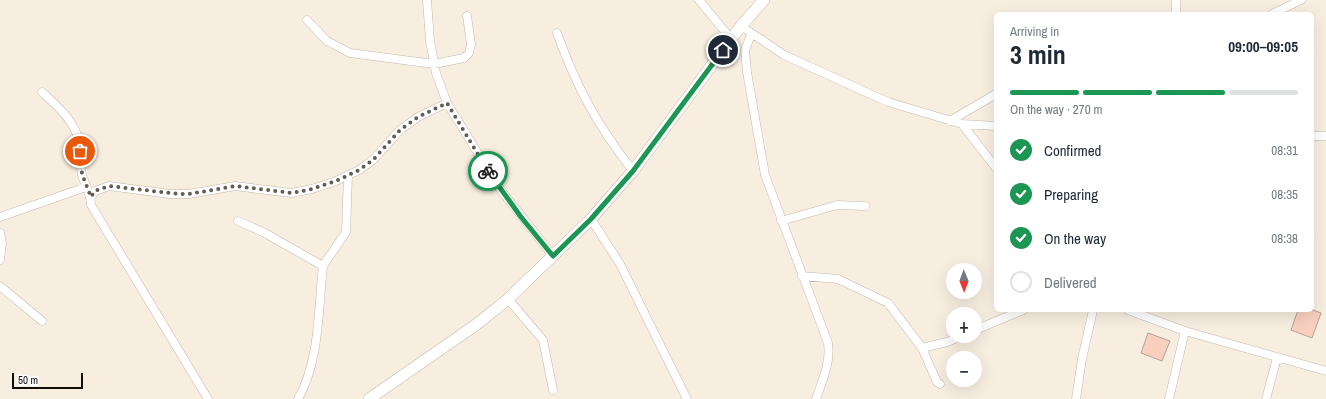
<!DOCTYPE html>
<html lang="en">
<head>
<meta charset="utf-8">
<style>
  body { margin:0; font-family:"Archivo Narrow",sans-serif; background:#f2f2f3; color:#1f2937; height:100vh; display:flex; flex-direction:column; font-size:15px; white-space:nowrap }
  * { box-sizing:border-box; margin:0 }
  p { font-size:13px; color:#747a83 }
  .icon { flex:none; width:22px; height:22px; fill:none; stroke:currentColor; stroke-width:2; stroke-linecap:round; stroke-linejoin:round }
  .map { position:relative; flex:1; overflow:hidden }
  .side { position:absolute; left:994px; top:12px; width:320px; height:300px; display:flex; flex-direction:column; background:#fff; border-radius:6px; box-shadow:0 4px 16px #0002 }
  .side>* { flex:none }
  .needle { width:26px; rotate:179deg }
  .tools { position:absolute; left:946px; top:263px; display:grid; gap:8px }
  .tools a { display:grid; place-items:center; width:36px; height:36px; border-radius:50%; background:#fff; box-shadow:0 4px 16px #0002; font-size:20px }
  .scale { position:absolute; left:12px; bottom:10px; width:71px; box-sizing:border-box; padding-left:4px; border:2px solid #120e09; border-top:0; font-size:11px; line-height:14px; white-space:nowrap; color:#120e09; -webkit-text-stroke:3px #fff; paint-order:stroke }
  .pin { position:absolute; display:grid; place-items:center; width:34px; height:34px; color:#fff; margin:-17px; border:2px solid #fff; border-radius:50%; box-shadow:0 1px 4px #0007 }
  .courier { position:absolute; display:grid; place-items:center; width:40px; height:40px; margin:-20px; border:3px solid #1c9653; border-radius:50%; background:#fff; color:#222; box-shadow:0 1px 5px #0007 }
  .headline em { font-style:normal; font-weight:800 }
  .headline div { display:flex; flex-direction:column-reverse }
  .headline { display:flex; align-items:center; justify-content:space-between; height:68px; padding:0 16px }
  h1 { font-size:26px; font-weight:800; line-height:30px }
  .bar { display:grid; grid-template-columns:repeat(4,1fr); gap:6px 4px; align-content:center; height:48px; padding:0 16px }
  .bar i { height:5px; border-radius:3px; background:#e0e1e3 }
  .bar .active { background:#1c9653 }
  .bar p { grid-column:span 4 }
  ol { padding:0 16px; list-style:none }
  li { display:flex; align-items:center; gap:12px; height:44px }
  li p { margin-inline-start:auto }
  li .icon { padding:4px; border-radius:50%; background:#1c9653; color:#fff; stroke-width:4 }
  li:last-child { color:#747a83 }
  li i { width:22px; height:22px; border:2px solid #e0e1e3; border-radius:50% }
  .map>svg:first-child { display:block }
  .building { fill:#f9cfbe; stroke:#b1a09a }
  .lines { fill:none; stroke-linecap:round; stroke-linejoin:round }
  .minor-casing { stroke:#c2b8aa; stroke-width:9 }
  .secondary-casing { stroke:#c2b8aa; stroke-width:12 }
  .minor { stroke:#fff; stroke-width:8 }
  .secondary { stroke:#fff; stroke-width:11 }
  .done { stroke:#625c54; stroke-width:4; stroke-dasharray:0 7.2 }
  .route { stroke:#1c9653; stroke-width:5 }
</style>
</head>
<body>
<div class="map">
<svg width="1326" height="399" viewBox="0 0 1326 399">
  <rect width="100%" height="100%" fill="#f8eee0"/>
  <path class="building" d="M1298 310H1313L1321 313 1312 338 1291 330Z
    M1148 333 1170 341 1162 361 1141 353Z"/>
  <g class="lines">
    <defs>
      <path id="minor" d="M427 0 430 41 436 73 447 103 500 189 553 256
        M699 0 731 39
        M1176 14V0
        M1272 14 1301 0
        M307 20 327 41 350 53 434 64 464 58 469 53 471 44 467 16
        M741 26 784 55 888 102 962 124 996 126
        M557 33C577 88 597 125 633 171
        M751 35 745 50 747 72 765 175 828 343C831 363 822 381 816 399
        M42 92C57 106 74 120 79 141 82 152 80 164 82 175 85 185 91 194 91 205L208 399
        M950 121 996 94
        M962 124 996 168
        M1312 136H1326
        M91 197 95 191 109 186 170 194H189L235 186 291 193 312 189 336 181 359 170 373 160 400 130 418 117 447 103
        M0 217 86 187
        M591 219 620 264 687 399
        M238 221 263 232 323 266 346 232 348 175
        M781 221 837 205 865 206
        M0 233 2 243 0 260
        M802 276 838 279 888 303 922 348 937 382 940 384
        M0 286 42 321
        M508 299 543 340 553 390
        M1128 310 1185 331 1326 371
        M975 330 1023 310
        M922 348 947 342 961 336
        M298 399C320 360 318 310 323 266
        M1076 399 1082 359 1093 310
        M1169 399 1185 331
        M1266 399 1277 358"/>
      <path id="secondary" d="M369 399 477 324 508 299 591 219 633 171 741 26 764 0"/>
    </defs>
    <use href="#minor" class="minor-casing"/>
    <use href="#secondary" class="secondary-casing"/>
    <use href="#minor" class="minor"/>
    <use href="#secondary" class="secondary"/>
  </g>
  <g class="lines">
    <path class="done" d="M80 151 82 174 91 197 95 191 109 186 179 194H189L235 186 292 193 312 189 336 181 359 170 373 160 400 130 418 117 447 103 488 171"/>
    <path class="route" d="M488 171 521 217 553 256 591 219 633 171 723 50"/>
  </g>
</svg>
<div class="tools">
<a><svg class="needle" viewBox="-14 -14 28 28"><path d="M0-13l5 13h-10z" fill="#e53935"/><path d="M0 13l5-13h-10z" fill="#747a83"/></svg></a>
<a>+</a>
<a>−</a>
</div>
<div class="scale">50 m</div>
<div class="pin" style="left:80px;top:151px;background:#ea580c"><svg class="icon" aria-label="bag" viewBox="0 0 24 24"><path d="M5 8h14l-1 12H6zM9 8a3 3 0 0 1 6 0"/></svg></div>
<div class="pin" style="left:723px;top:50px;background:#1f2937"><svg class="icon" aria-label="home" viewBox="0 0 24 24"><path d="M3 11l9-7 9 7M6 9v11h12V9"/></svg></div>
<div class="courier" style="left:488px;top:171px"><svg class="icon" aria-label="bike" viewBox="0 0 24 24"><circle cx="6" cy="16" r="4"/><circle cx="18" cy="16" r="4"/><path d="M6 16l4-8h5l3 8M10 8l3 8H6M13 5h3"/></svg></div>
<section class="side">
<div class="headline"><div><h1>3 min</h1><p>Arriving in</p></div><em>09:00–09:05</em></div>
<div class="bar"><i class="active"></i><i class="active"></i><i class="active"></i><i></i><p>On the way · 270 m</p></div>
<ol>
<li><svg class="icon" aria-label="check" viewBox="0 0 24 24"><path d="M5 12l5 5 9-10"/></svg>Confirmed<p>08:31</p></li>
<li><svg class="icon" aria-label="check" viewBox="0 0 24 24"><path d="M5 12l5 5 9-10"/></svg>Preparing<p>08:35</p></li>
<li><svg class="icon" aria-label="check" viewBox="0 0 24 24"><path d="M5 12l5 5 9-10"/></svg>On the way<p>08:38</p></li>
<li><i></i>Delivered</li>
</ol>
</section>
</div>
</body>
</html>
